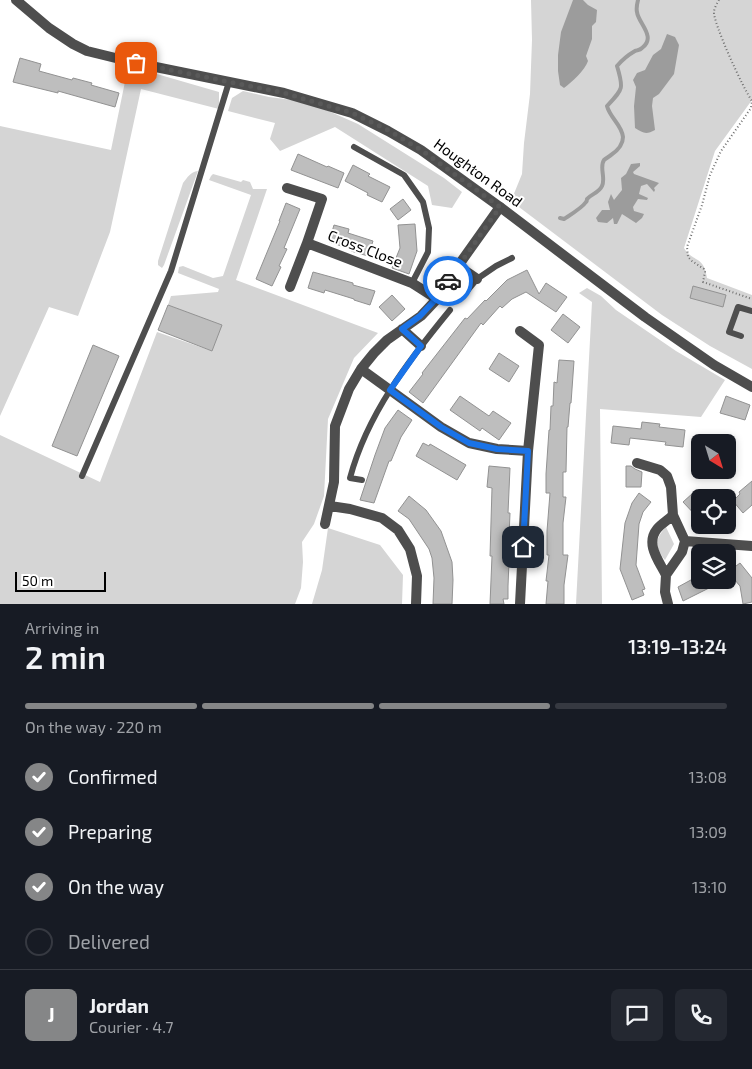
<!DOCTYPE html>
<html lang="en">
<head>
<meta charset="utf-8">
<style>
  body { margin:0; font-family:"Exo 2",sans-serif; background:#242831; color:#f1f3f6; height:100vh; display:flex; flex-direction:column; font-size:19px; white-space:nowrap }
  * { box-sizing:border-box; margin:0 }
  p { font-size:16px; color:#9ea1a6 }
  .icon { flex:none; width:28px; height:28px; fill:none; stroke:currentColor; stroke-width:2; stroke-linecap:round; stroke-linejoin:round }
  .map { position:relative; height:604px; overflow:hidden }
  .drawer { display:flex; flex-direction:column; background:#171b24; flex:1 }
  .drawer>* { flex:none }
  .needle { width:32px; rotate:142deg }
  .buttons { position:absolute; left:691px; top:434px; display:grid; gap:10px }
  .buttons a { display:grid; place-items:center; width:45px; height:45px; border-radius:8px; background:#171b24; box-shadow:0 2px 8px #0003; font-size:25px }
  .scale { position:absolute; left:15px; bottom:12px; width:91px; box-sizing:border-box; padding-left:5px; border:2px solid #000; border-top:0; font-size:14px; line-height:18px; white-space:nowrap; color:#000; -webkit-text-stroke:4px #fff; paint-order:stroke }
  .pin { position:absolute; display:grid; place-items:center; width:42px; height:42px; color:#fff; margin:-21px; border-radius:10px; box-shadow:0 2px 8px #0006 }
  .courier { position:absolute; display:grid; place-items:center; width:50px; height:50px; margin:-25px; border:4px solid #1a73e8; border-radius:50%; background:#fff; color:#222; box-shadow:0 1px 6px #0007 }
  .headline em { font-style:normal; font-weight:600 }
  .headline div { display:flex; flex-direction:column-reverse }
  .headline { display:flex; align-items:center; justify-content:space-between; height:85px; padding:0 25px }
  h1 { font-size:32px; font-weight:600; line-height:38px }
  .bar { display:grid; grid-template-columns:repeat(4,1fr); gap:8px 5px; align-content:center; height:60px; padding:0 25px }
  .bar i { height:6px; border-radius:4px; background:#363941 }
  .bar .current { background:#858687 }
  .bar p { grid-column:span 4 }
  .line { display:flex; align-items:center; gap:12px; padding:0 25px; border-top:1px solid #363941 }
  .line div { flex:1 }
  .round { display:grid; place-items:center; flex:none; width:52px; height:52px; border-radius:8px; background:#242831 }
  ol { padding:0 25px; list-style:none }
  li { display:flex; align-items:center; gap:15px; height:55px }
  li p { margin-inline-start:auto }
  li .icon { padding:5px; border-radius:50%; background:#858687; color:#fff; stroke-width:4 }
  li:last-child { color:#9ea1a6 }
  li i { width:28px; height:28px; border:2px solid #363941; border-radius:50% }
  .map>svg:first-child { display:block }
  .green { fill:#d5d5d5 }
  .water { fill:#9c9c9c }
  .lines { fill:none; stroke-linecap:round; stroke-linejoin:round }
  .stream { stroke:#9c9c9c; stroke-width:4 }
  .building { fill:#bebebe; stroke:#929292 }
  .path { stroke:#707070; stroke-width:2; stroke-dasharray:1 2.5; stroke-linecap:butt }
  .service { stroke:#4e4e4e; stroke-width:6 }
  .minor { stroke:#4e4e4e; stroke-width:10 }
  .tertiary { stroke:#4e4e4e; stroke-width:10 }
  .done { stroke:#595959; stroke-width:5; stroke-dasharray:0 9 }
  .route { stroke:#1a73e8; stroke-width:6 }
  .labels { text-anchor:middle; stroke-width:4; stroke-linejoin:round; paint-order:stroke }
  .street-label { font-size:15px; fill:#000; stroke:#fff }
</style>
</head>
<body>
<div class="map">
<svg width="752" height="604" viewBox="0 0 752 604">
  <rect width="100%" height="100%" fill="#fff"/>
  <path class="green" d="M531 0H752V100L715 151 684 248C693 263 704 255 707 278L752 295V369L710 346 662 315 511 201 522 174 524 143 530 94 532 40Z
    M136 68 219 92V109L141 89 110 232 78 316 49 307 0 416V126L111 150 127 72Z
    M243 91 269 97 308 102 358 124 444 178 462 192 452 208 432 205 428 186 335 127 280 151 270 139 275 123 228 111 232 98Z
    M198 171 164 265 162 268 158 265V261L183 183C188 177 190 172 198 171Z
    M213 174 241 182 243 180 250 182 253 189H267L236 280 378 333 354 358 328 419 324 496 314 524 302 542 303 562 301 588 295 604H0V435L100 482 157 332 212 351 221 325 168 305 171 296 218 292 219 289 178 273 179 267 183 266 213 278 223 276 251 195 209 180 211 176Z
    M587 288 601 296 616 310 676 351 725 380 701 417 600 409 602 604H576L592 302 579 293Z
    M666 527 674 544 665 560C654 546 655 539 666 527Z
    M328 528 380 545 403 575 402 604H312L322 570Z"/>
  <path class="water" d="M573 0H583L588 5 597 10 596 22 592 26V39L586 56 588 61C585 70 572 82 564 88L560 85 558 71V55L561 32Z
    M667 34 675 37 679 45 674 74 659 94 653 98 652 106 655 130C646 135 643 133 635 128L634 106 636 87 633 80 637 73 645 70 653 55 661 49Z
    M640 163V166L633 172 634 174 659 183 654 188 655 190 654 192 647 184 641 186 639 194 648 198 647 200 638 199 633 207 634 211 644 214 642 218 636 223 622 214 617 224H614L613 218 607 223 598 222 596 218 602 210H610L608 202 611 194 614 200 622 190 621 178 626 174 631 164Z"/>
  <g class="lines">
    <path class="stream" d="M560 218 564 219C570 215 582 208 586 202 587 201 587 200 587 199 591 194 599 193 602 186 606 178 599 167 604 160 605 159 610 156 611 155 617 151 623 145 623 137 622 125 610 118 607 106 623 89 624 89 617 66 622 60 628 55 635 51 638 50 640 50 642 48 657 37 638 23 637 12 636 8 637 4 638 0"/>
  </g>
  <path class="building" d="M20 58 41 64 39 71 72 80 73 78 92 83 91 85 119 93 115 107 58 91V93L13 82Z
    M298 154 327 167 328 166 344 173 338 188 291 170Z
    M353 165 370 174 368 176 390 187 382 202 367 195 368 193 345 181Z
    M403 199 411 210 398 220 390 209Z
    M286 203 300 209 284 248 287 249 279 266 281 267 272 286 256 279 280 221H279Z
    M415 224 417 251 409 274 392 268 400 248 398 225Z
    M334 225 349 229 348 233 373 241 368 256 351 251V249L329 242Z
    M527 270 539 294 546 283 567 297 556 312 526 292 512 299 502 308 500 306 483 325 481 323 423 403 409 392 423 374 422 373 465 318 467 319 485 300 486 301 507 280Z
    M313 272 353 283V285L375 291 370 305 354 300V299L325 290 324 293 308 288Z
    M693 286 726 295 723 307 690 298Z
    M392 295 405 309 392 321 379 307Z
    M168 305 222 325 212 351 158 330Z
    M563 314 580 327 568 343 551 330Z
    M93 345 119 356 77 456 52 446Z
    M499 353 519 366 509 382 489 369Z
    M559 360 574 361 571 403H570L568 427H567L566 472H563V497H566L563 523V555H568L564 585V604H546L548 581H546L549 555H547V531L550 493H546V474L549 430H550L551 406H553L554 382 557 383Z
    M460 396 489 416 493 411 511 423 499 440 482 428 480 431 450 410Z
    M726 396 750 405 745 420 720 413Z
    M398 410 412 420 401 437 391 461H389L374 503 360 500 375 455 385 428Z
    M642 422 660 424 659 427 685 430 683 447 665 445 666 442 630 438 629 445 611 443 613 426 641 429Z
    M423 443 429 446 430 444 466 465 457 480 416 456Z
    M489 466 510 468 508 513H510L508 561H509L508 586V599H503L504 604H490L492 556H490L492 488 487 487Z
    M626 466H631L635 469 642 472 641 487H626Z
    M752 481V505L743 513 733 501 740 494 739 492Z
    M639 493 651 502 643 512 639 524 636 565 645 589 642 590 644 595 632 600 620 569 625 523 632 503Z
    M693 493 700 501V520L683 502Z
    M409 496 426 510 441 531 452 562 453 580 452 604H433L434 578 432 558 429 549 409 519 398 511Z
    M740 563 752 578V602L743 604 740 586 728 572Z
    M700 575V580H725L683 601 678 587Z"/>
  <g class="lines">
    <path class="path" d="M719 0C717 3 715 7 714 11 712 21 744 90 752 101L751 108 721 151 710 175 702 205 687 247 688 257 692 261 704 269 705 272 703 282 752 299"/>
    <path class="service" d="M354 147 404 175 423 202 429 228 428 252 412 283
      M461 298 477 279 496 266 512 258
      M741 336 729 332 738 307 752 311
      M82 476 171 271 229 82
      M362 480 350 478C367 414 409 360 450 310"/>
    <path class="minor" d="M287 188 322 199 307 243 290 287
      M307 243 412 283 437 299
      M458 266 477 279
      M402 329 421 346
      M520 331 539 345 528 451 520 604
      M361 369 441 427 469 443 497 449 528 451
      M637 463 660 470 667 476 671 487 673 515 685 541 682 552 666 575 665 592 668 604
      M330 506 350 509 382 518 398 530 410 549 417 576 416 604
      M325 524 334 482 335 426 349 389 361 369 374 353 387 340 421 316 437 299 458 266 500 207
      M685 541 752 546
      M666 575C659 561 645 544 657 529 661 524 668 520 673 515"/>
    <path class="tertiary" d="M16 0 49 28 73 44 87 51 136 63 284 93 352 113 388 131 421 150 500 207 645 317 714 365 752 387"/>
  </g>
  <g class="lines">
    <path class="done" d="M136 63 284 93 352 113 388 130 421 150 500 207 448 281"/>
    <path class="route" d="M448 281 436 299 420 316 402 329 421 346 390 390 441 427 469 443 497 449 528 451 523 547"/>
  </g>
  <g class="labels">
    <g class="street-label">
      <text transform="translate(478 173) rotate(36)" y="5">Houghton Road</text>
      <text transform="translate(365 249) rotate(21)" y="5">Cross Close</text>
    </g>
  </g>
</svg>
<div class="buttons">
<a><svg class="needle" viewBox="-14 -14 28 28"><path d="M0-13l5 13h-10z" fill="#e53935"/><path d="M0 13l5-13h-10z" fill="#9ea1a6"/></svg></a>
<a><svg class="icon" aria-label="locate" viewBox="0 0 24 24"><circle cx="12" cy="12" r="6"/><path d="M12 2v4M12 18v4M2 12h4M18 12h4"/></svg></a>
<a><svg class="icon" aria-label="layers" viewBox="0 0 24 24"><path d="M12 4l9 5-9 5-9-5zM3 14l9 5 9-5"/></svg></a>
</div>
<div class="scale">50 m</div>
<div class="pin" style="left:136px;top:63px;background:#ea580c"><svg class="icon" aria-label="bag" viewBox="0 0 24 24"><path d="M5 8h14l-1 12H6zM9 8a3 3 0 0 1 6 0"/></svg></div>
<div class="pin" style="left:523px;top:547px;background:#1f2937"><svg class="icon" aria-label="home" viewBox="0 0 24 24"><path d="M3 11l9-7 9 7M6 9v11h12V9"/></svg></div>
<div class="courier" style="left:448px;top:281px"><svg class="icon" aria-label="car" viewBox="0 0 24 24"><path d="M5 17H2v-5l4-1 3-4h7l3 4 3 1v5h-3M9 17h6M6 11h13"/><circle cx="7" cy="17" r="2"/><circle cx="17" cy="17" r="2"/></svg></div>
</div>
<section class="drawer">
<div class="headline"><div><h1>2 min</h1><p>Arriving in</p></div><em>13:19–13:24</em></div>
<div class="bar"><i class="current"></i><i class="current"></i><i class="current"></i><i></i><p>On the way · 220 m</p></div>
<ol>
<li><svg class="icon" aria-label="check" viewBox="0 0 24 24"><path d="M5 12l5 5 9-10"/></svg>Confirmed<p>13:08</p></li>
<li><svg class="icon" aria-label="check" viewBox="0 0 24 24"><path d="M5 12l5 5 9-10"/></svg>Preparing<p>13:09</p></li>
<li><svg class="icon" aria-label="check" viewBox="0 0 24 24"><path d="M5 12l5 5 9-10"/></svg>On the way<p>13:10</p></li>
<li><i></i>Delivered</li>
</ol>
<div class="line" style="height:90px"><b class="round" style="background:#858687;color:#fff">J</b><div><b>Jordan</b><p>Courier · 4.7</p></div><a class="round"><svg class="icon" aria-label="chat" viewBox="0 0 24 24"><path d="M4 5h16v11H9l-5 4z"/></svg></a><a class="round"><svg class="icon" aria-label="phone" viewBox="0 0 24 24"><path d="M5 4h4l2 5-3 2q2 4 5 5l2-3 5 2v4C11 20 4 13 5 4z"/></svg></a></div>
</section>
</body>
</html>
